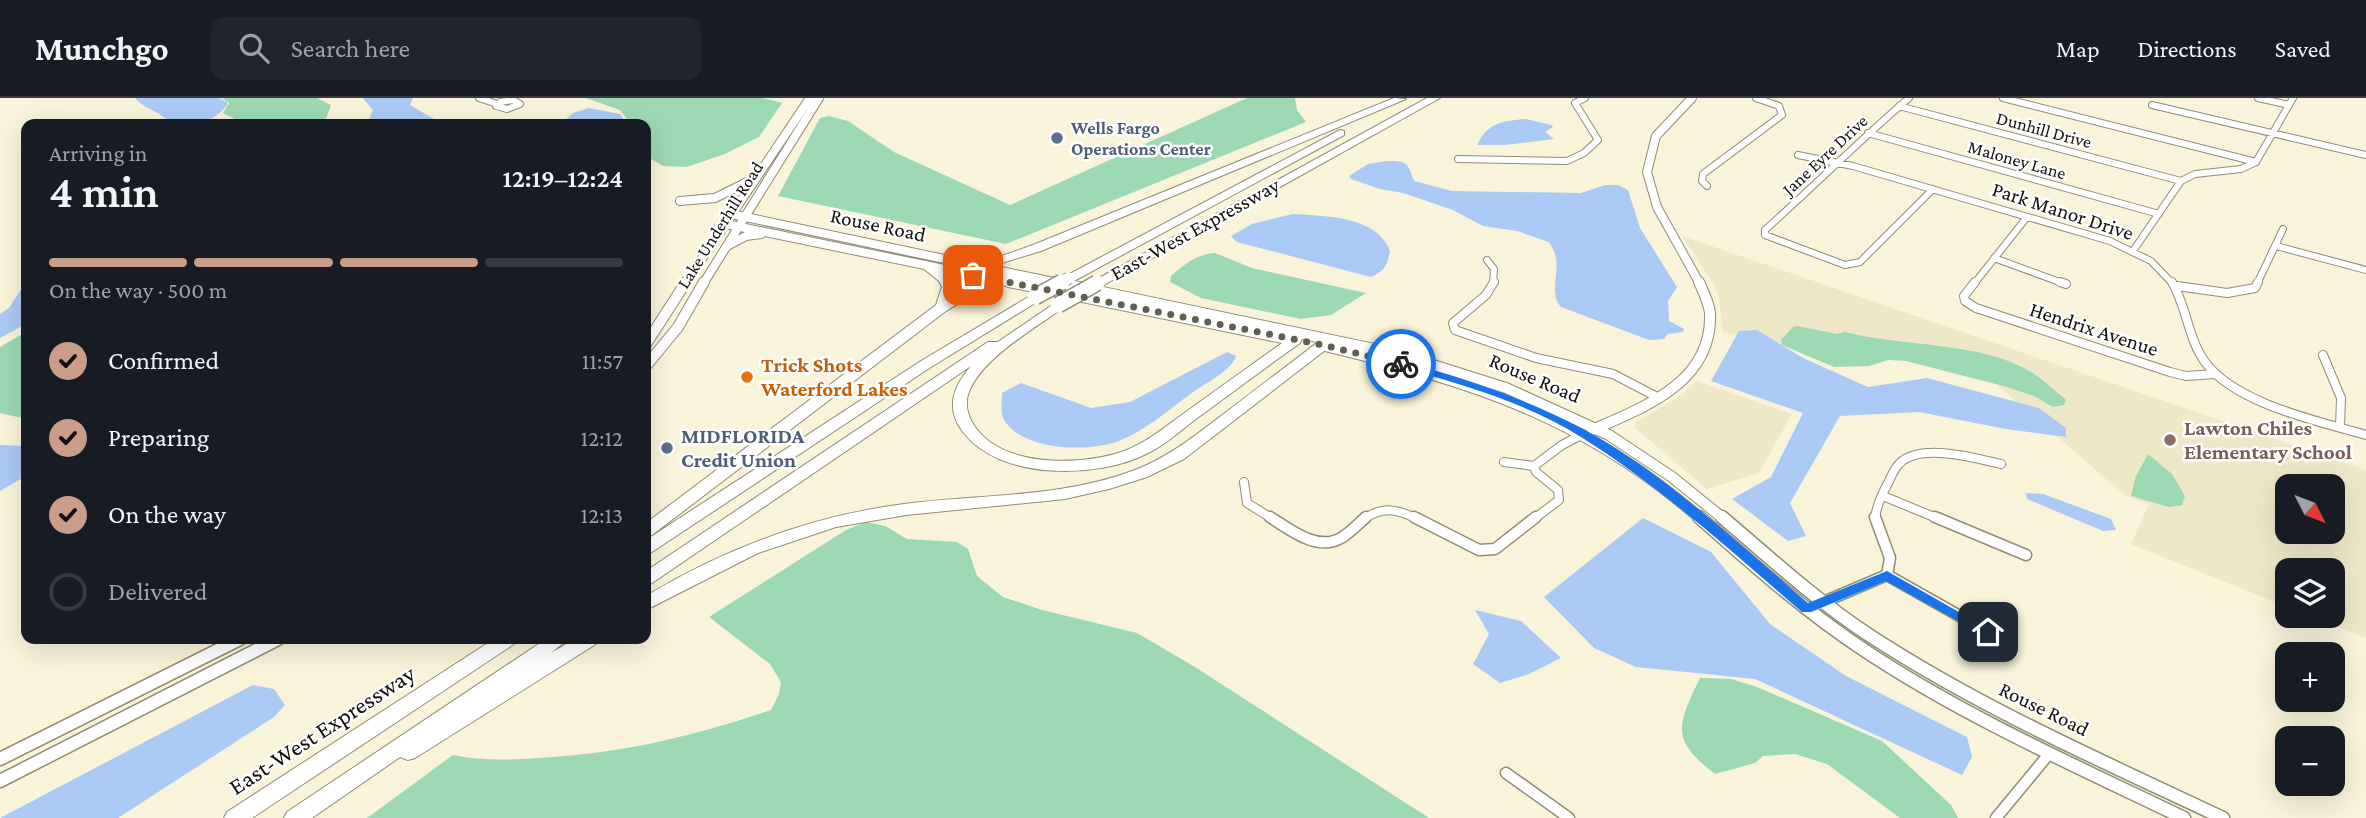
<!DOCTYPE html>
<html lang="en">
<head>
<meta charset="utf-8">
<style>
  body { margin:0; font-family:"Crimson Pro",serif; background:#20242c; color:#f1f3f6; height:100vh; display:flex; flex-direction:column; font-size:26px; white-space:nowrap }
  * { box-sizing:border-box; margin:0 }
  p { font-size:23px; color:#9ea1a6 }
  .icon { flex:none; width:38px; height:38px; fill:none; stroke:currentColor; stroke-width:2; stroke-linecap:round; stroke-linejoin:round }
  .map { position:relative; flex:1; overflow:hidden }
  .side { position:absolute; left:21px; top:21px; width:630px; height:525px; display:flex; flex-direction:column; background:#171b24; border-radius:14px; box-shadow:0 7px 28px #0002 }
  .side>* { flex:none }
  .needle { width:46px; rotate:132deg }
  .controls { position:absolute; left:2275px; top:376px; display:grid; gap:14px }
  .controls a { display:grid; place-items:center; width:70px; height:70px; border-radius:14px; background:#171b24; box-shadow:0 7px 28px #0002; font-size:35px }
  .pin { position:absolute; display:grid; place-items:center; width:60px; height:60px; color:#fff; margin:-30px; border-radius:14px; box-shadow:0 4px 10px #0006 }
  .courier { position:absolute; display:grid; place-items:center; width:70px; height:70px; margin:-35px; border:5px solid #1a73e8; border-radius:50%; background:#fff; color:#222; box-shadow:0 2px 9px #0007 }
  .headline em { font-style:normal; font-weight:600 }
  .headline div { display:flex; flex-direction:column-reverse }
  .headline { display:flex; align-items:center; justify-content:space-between; height:119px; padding:0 28px }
  h1 { font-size:46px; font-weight:600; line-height:52px }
  .bar { display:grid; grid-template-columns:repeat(4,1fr); gap:10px 7px; align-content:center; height:84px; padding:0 28px }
  .bar i { height:9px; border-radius:5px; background:#363941 }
  .bar .selected { background:#c99d88 }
  .bar p { grid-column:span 4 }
  ol { padding:0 28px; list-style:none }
  li { display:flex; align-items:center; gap:21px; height:77px }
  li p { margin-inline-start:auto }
  li .icon { padding:7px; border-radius:50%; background:#c99d88; color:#111; stroke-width:4 }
  li:last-child { color:#9ea1a6 }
  li i { width:38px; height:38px; border:4px solid #363941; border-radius:50% }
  header { display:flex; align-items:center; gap:42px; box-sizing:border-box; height:98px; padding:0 35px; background:#171b24; border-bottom:2px solid #363941 }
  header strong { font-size:33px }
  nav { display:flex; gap:38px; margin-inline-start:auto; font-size:24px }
  .search { width:490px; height:63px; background:#20242c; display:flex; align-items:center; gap:18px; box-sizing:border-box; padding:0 24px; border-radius:14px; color:#9ea1a6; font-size:26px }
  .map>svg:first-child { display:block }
  .built { fill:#efe8c8; fill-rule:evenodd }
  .green { fill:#9cd9b3 }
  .water { fill:#aacaf5 }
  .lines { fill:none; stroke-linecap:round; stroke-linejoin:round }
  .minor-far2-casing { stroke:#918c75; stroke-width:8 }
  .minor-far1-casing { stroke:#918c75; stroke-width:10 }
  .minor-casing { stroke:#918c75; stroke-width:13 }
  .tertiary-far2-casing { stroke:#918c75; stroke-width:10 }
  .tertiary-far1-casing { stroke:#918c75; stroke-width:12 }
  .tertiary-casing { stroke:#918c75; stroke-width:15 }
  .motorway-casing { stroke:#918c75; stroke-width:2 }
  .minor-far2 { stroke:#fff; stroke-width:6 }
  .minor-far1 { stroke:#fff; stroke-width:8 }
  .minor { stroke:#fff; stroke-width:10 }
  .tertiary-far2 { stroke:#fff; stroke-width:8 }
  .tertiary-far1 { stroke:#fff; stroke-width:10 }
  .tertiary { stroke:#fff; stroke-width:12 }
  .motorway { fill:#fff; fill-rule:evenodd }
  .motorway-bridge-far1-casing { stroke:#918c75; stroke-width:13; stroke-linecap:butt }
  .motorway-bridge-casing { stroke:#918c75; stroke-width:18; stroke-linecap:butt }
  .motorway-bridge-far1 { stroke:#fff; stroke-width:11 }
  .motorway-bridge { stroke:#fff; stroke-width:15 }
  .route { fill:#1a73e8 }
  .done { stroke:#625f51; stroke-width:7; stroke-dasharray:0 12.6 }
  .service-dot { fill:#5c6f8a; stroke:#fff; stroke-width:2.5 }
  .food-dot { fill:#e8710a; stroke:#fff; stroke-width:2.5 }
  .education-dot { fill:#8d6e63; stroke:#fff; stroke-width:2.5 }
  .labels { text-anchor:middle; stroke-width:5; stroke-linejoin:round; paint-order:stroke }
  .far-service-label { font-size:18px; font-weight:bold; fill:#4e5e75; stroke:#fff; text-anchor:start }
  .far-street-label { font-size:18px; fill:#121008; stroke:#fff }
  .street-label { font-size:21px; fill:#121008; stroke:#fff }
  .food-label { font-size:21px; font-weight:bold; fill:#c56008; stroke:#fff; text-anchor:start }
  .education-label { font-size:21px; font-weight:bold; fill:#785e54; stroke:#fff; text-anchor:start }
  .service-label { font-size:21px; font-weight:bold; fill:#4e5e75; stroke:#fff; text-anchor:start }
  .near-street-label { font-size:24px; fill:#121008; stroke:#fff }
</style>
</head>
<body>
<header>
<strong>Munchgo</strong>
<div class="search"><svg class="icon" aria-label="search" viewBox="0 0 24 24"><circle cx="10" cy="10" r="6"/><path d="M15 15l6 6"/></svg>Search here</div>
<nav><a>Map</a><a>Directions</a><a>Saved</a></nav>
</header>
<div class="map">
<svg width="2366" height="720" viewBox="0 0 2366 720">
  <rect width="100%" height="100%" fill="#f8f3d9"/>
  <path class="built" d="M1682 138 2366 372V540L2311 518H2333V472H2287V509L2131 446 2149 406 2126 398 1991 282 1864 252 1793 248 1723 234 1719 199 1713 185ZM2287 388H2333V434H2287Z
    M1697 283 1792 316 1759 375 1707 391 1634 329 1636 324 1676 301Z"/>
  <path class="green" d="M222 0H317L331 7 324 26H244L223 15 229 5Z
    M586 0H763L782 5 759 39 725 56 687 69 663 68 646 58V26H631L620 12Z
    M1247 0H1295L1297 12 1306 24 1006 146 778 98 820 20 829 18 848 23 894 54 1010 107Z
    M1215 155 1252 170 1366 195 1331 217 1301 221 1201 200 1170 184 1171 178C1185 166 1197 156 1215 155Z
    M1798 228 1837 236 1845 234C1902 249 1982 243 2033 275 2045 283 2055 293 2066 302L2064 307 2053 309 2034 298 2007 289 1906 263 1888 262 1869 268 1834 269 1782 247 1781 242 1793 229Z
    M26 234V321L0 315V249Z
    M2148 356 2172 376 2185 398 2182 407 2169 409 2131 398 2136 378Z
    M866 424 885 428 907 441 957 444 968 451 977 478 1003 499 1042 512 1137 535 1195 569 1429 720H367L453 657C482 663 510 662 539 660 620 656 695 638 771 612L779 596 781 584 770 566 709 519 846 432Z
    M1700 580 1731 581 1757 589 1882 643 1951 707 1958 720H1900L1827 666 1795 656 1763 658 1755 665 1715 676C1670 641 1677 628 1700 580Z"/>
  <path class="water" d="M135 0H219L227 4V7C212 27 193 26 170 26 162 13 145 12 135 0Z
    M413 0 410 7 434 21 433 26H367L373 12 363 0Z
    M589 10 620 16 627 26H561L573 15Z
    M1526 21 1551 27 1553 29 1545 34 1554 41 1505 47H1477C1488 24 1503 23 1526 21Z
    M1387 63C1408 63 1407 64 1414 83L1452 93 1581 95 1605 87H1618L1628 92 1640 130 1677 189 1668 203 1669 223 1684 231 1683 234 1668 236 1664 241 1649 242 1561 209C1549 196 1559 175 1556 159 1555 154 1552 149 1549 144L1517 133 1483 128 1453 112 1403 95 1380 91 1351 81 1349 78 1368 66Z
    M1293 116C1326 118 1377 118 1390 153 1387 167 1385 173 1371 179L1237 144 1231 138 1252 126Z
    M26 184V226L0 240V216L9 210Z
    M1757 232 1803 260 1868 289 1927 280 2039 310 2066 330V339L2006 331 1919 314 1840 318 1790 405 1806 438 1788 443 1732 401 1771 379 1803 315 1711 283 1739 233Z
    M1227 254 1236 258C1232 272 1208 284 1196 292 1172 309 1147 332 1119 343 1090 354 1028 353 1007 326 999 317 1002 306 1002 295L1021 285 1091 310 1130 304Z
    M0 347 26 348V378L0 393Z
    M2026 395 2043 396 2111 421 2116 432 2103 433 2027 401Z
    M1643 420 1711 454 1770 526 1846 578 1967 639 1972 659 1962 677 1755 581 1636 569 1594 550 1544 499Z
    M1475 512 1521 523 1561 560 1529 576 1500 585 1473 566 1489 536Z
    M253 587 274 591 285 607 274 619 118 720H0Z"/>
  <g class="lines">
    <defs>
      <path id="minor-far2" d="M479 0 497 6
        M1909 0C1859 43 1814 88 1765 132V137L1845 167 1860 164 1933 91
        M2003 0 2256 64
        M2258 0 2289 7
        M513 2 520 6 507 11 496 8 500 4Z
        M2152 7 2366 57
        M1899 8 2181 83
        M1868 35 2159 116
        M1798 57 1853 68 2110 143 2151 163 2173 186
        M1458 61 1567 63 1584 55 1598 42 1575 5 1585 0
        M1707 88 1702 83 1703 76 1782 17 1779 8 1756 0
        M2276 148 2366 172
        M2133 153 2181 83 2195 76 2241 71 2256 64 2293 0
        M1994 160 2065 186
        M1487 162 1494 171 1493 186
        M1974 186 2027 119
        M2257 186 2283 131"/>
      <path id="minor-far1" d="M1494 184 1486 197 1453 225 1455 232 1536 260 1613 276 1659 300
        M1975 184 1964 198 1965 203 1976 210 2170 274 2186 278 2215 276
        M2060 184 2066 186
        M2172 184C2187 209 2188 241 2205 264 2236 306 2318 323 2366 337
        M2177 188 2227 195 2255 190 2258 184
        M2323 257 2341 300 2340 329
        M1504 364 1534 368
        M1244 384 1247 405 1273 421
        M1883 398 1939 421
        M1364 421C1383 408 1397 411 1417 421
        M1534 421 1559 402 1558 392 1536 374 1534 368 1562 347 1583 336
        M1875 421C1876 408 1882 396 1888 385 1891 379 1894 371 1899 366 1919 344 1976 360 2001 366"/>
      <path id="minor" d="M1270 419C1289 431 1317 454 1341 440 1350 435 1358 426 1366 419
        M1414 419 1479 452 1495 451 1536 419
        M1935 419 2026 457
        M1887 477 1988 534
        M1807 511 1887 477 1890 460 1875 419
        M1506 675 1569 720
        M1996 720 2049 656"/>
      <path id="tertiary-far2" d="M1692 0 1656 38 1647 74 1657 109 1700 186
        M680 103 715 100 747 84
        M731 116 1063 186
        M726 126 1017 186
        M727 148 746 138 761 136
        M685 186 810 0
        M703 186 819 0"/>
      <path id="tertiary-far1" d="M1009 184 1292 242
        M1055 184 1398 256 1506 290 1609 337 1672 379 1724 421
        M646 246 686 184
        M1325 248C1473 284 1583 318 1701 421
        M646 268 678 229 704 184
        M1592 332C1645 309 1713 284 1710 215 1709 205 1703 193 1699 184"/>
      <path id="tertiary" d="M1699 419C1752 466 1805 513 1864 552 1965 619 2076 668 2184 720
        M1722 419C1771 461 1818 504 1872 539 1983 611 2104 664 2223 720
        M0 661 240 541
        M0 683 278 541"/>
      <path id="motorway" d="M1394 0 1406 1 1041 153 976 173 970 169 1033 147Z
        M1427 0H1440L1102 188 1097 189 1090 185Z
        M1340 32 1344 33V37L1074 183H1064L1062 180Z
        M925 163C939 168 956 179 955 196 971 187 1017 166 1033 179 1024 186 1008 184 996 187 978 193 962 203 946 213L652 437 646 438V425L936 207 942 189 939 183 919 167Z
        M1035 195 1040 196V202L931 269 652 454 646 456V442L921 263Z
        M1058 203 1063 204V210C1035 230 981 261 969 294 965 304 967 315 972 324 997 369 1076 368 1118 355 1145 347 1167 327 1190 311 1223 287 1256 264 1289 240L1293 232H1303L1305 235 1300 245C1265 270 1231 295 1196 321 1181 332 1165 347 1148 355 1099 381 1000 383 963 334 945 310 953 289 971 268L652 485 646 487V473L988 244H998Z
        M1327 237 1334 241 1328 250 1184 361 1147 379 1109 391 1065 401 906 417 836 429 758 455 646 512V498C726 450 811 418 904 406 981 396 1062 400 1135 372 1169 359 1196 337 1225 315 1256 291 1287 268 1318 244L1322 238Z
        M494 541H516L514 546 252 720H224L227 714Z
        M546 541H568L551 555 575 541H598L596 546 415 660 408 662 400 659 312 720H284L287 714Z"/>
    </defs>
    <use href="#minor-far2" class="minor-far2-casing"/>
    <use href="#minor-far1" class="minor-far1-casing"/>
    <use href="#minor" class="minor-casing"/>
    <use href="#tertiary-far2" class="tertiary-far2-casing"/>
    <use href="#tertiary-far1" class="tertiary-far1-casing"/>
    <use href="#tertiary" class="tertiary-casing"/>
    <use href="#motorway" class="motorway-casing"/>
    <use href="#minor-far2" class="minor-far2"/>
    <use href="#minor-far1" class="minor-far1"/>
    <use href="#minor" class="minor"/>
    <use href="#tertiary-far2" class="tertiary-far2"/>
    <use href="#tertiary-far1" class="tertiary-far1"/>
    <use href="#tertiary" class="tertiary"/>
    <use href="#motorway" class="motorway"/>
    <defs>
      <path id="motorway-bridge-far1" d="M1059 186 1069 180"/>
      <path id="motorway-bridge" d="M1035 199 1062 184
        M1058 207 1097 185"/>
    </defs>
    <use href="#motorway-bridge-far1" class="motorway-bridge-far1-casing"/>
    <use href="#motorway-bridge" class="motorway-bridge-casing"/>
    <use href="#motorway-bridge-far1" class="motorway-bridge-far1"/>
    <use href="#motorway-bridge" class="motorway-bridge"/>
  </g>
  <path class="route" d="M1401 263C1465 280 1527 301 1585 332 1664 375 1740 447 1808 505L1887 473 1994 534 1993 537H1983L1886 483 1811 514H1802C1731 453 1661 389 1581 339 1525 304 1460 286 1397 268V264Z"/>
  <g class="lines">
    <path class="done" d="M973 177 1323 247 1401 266"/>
  </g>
  <g class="service-dot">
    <circle cx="1057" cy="40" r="7"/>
    <circle cx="667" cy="350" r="7"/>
  </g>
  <circle class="food-dot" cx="747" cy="279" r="7"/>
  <circle class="education-dot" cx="2170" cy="342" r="7"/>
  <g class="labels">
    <g class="far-service-label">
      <text x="1071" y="36">Wells Fargo<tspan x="1071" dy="21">Operations Center</tspan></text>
    </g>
    <g class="far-street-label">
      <text transform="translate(2044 32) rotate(15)" y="6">Dunhill Drive</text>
      <text transform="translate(1825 57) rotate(-43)" y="6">Jane Eyre Drive</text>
      <text transform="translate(2017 62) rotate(16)" y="6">Maloney Lane</text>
      <text transform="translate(720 127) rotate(-58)" y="6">Lake Underhill Road</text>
    </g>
    <g class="street-label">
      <text transform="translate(2063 113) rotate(18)" y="7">Park Manor Drive</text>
      <text transform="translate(878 127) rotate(12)" y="7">Rouse Road</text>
      <text transform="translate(1195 131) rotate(-29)" y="7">East-West Expressway</text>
      <text transform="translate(2094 231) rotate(18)" y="7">Hendrix Avenue</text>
      <text transform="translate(1535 280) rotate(23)" y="7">Rouse Road</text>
      <text transform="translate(2044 611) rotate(26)" y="7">Rouse Road</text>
    </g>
    <g class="food-label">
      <text x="761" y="274">Trick Shots<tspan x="761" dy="24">Waterford Lakes</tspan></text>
    </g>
    <g class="education-label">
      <text x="2184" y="337">Lawton Chiles<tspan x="2184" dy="24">Elementary School</tspan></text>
    </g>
    <g class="service-label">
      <text x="681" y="345">MIDFLORIDA<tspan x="681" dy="24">Credit Union</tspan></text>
    </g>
    <g class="near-street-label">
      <text transform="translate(322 632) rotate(-33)" y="8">East-West Expressway</text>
    </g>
  </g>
</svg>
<div class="controls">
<a><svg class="needle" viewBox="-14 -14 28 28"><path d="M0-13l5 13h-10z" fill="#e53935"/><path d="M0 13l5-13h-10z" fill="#9ea1a6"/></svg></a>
<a><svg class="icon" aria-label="layers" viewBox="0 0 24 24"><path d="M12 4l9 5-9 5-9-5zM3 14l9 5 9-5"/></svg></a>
<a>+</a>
<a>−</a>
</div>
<div class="pin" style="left:973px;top:177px;background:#ea580c"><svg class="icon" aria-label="bag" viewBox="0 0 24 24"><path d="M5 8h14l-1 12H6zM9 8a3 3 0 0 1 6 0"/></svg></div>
<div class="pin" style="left:1988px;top:534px;background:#1f2937"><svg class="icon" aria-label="home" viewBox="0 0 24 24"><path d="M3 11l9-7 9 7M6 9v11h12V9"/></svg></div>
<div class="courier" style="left:1401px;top:266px"><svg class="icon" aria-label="bike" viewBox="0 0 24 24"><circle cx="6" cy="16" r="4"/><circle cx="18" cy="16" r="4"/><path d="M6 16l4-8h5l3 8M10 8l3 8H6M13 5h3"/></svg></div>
<section class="side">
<div class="headline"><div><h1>4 min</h1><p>Arriving in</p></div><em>12:19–12:24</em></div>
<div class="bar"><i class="selected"></i><i class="selected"></i><i class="selected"></i><i></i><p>On the way · 500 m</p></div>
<ol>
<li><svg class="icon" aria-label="check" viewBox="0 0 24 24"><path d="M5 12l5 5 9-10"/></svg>Confirmed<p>11:57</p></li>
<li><svg class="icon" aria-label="check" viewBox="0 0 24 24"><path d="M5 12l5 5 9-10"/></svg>Preparing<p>12:12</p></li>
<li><svg class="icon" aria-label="check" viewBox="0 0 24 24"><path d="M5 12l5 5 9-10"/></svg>On the way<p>12:13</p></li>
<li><i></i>Delivered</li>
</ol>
</section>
</div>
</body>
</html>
